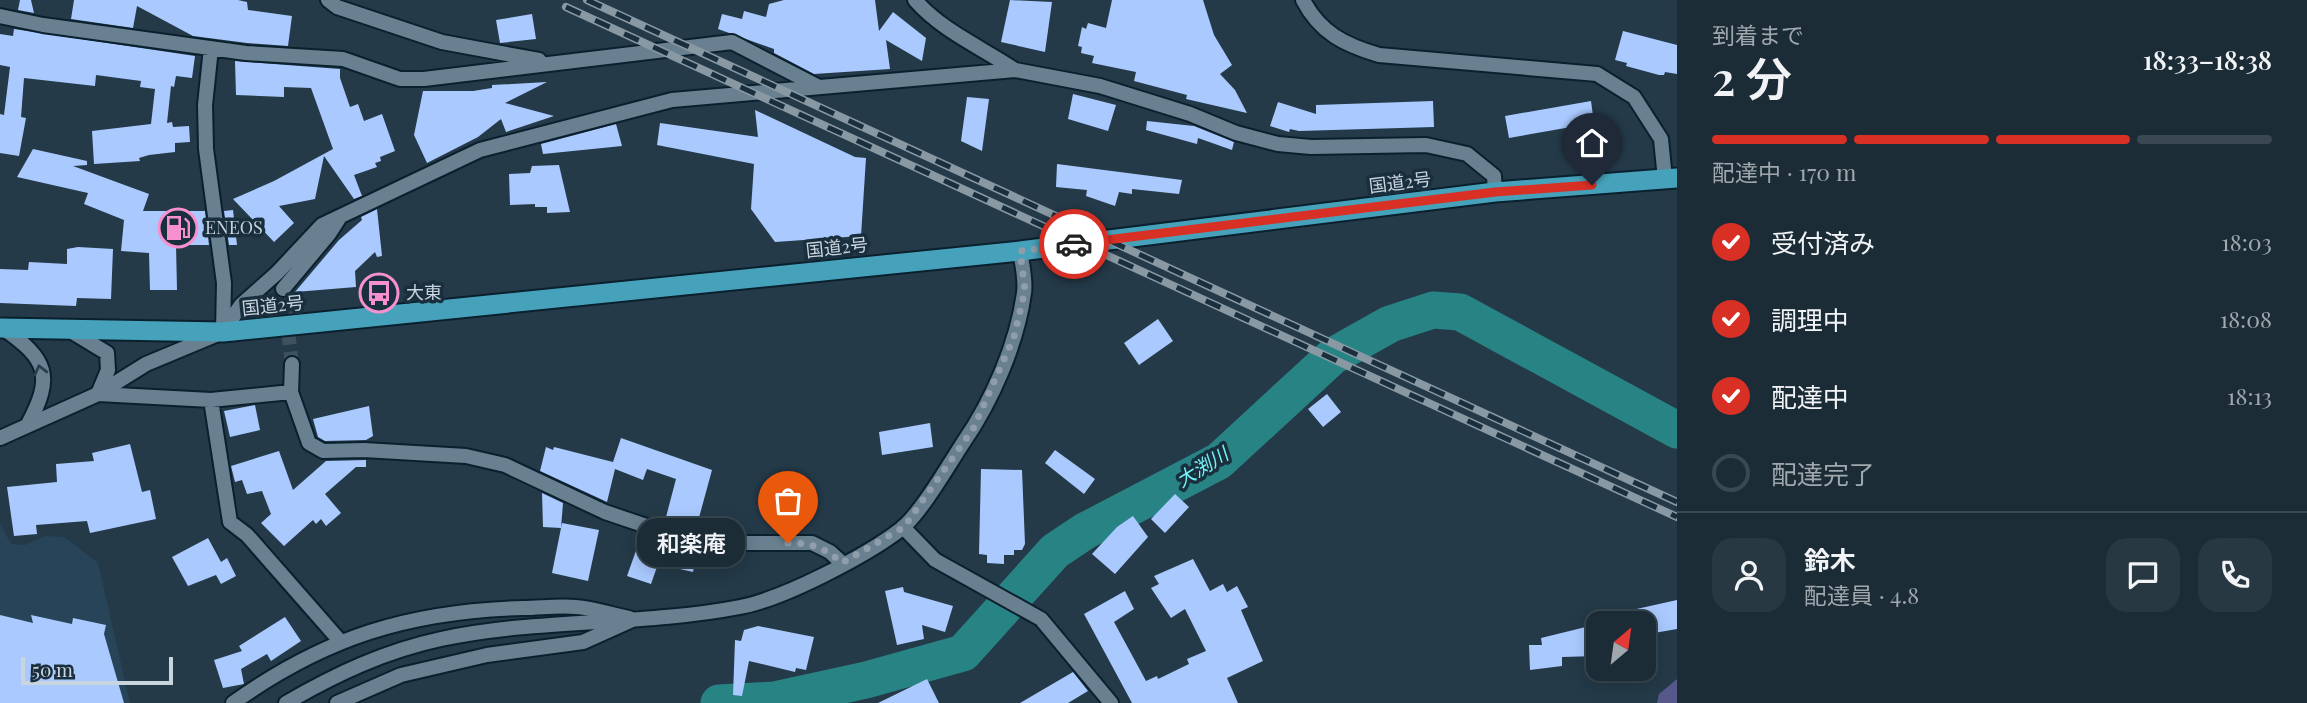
<!DOCTYPE html>
<html lang="ja">
<head>
<meta charset="utf-8">
<style>
  body { margin:0; font-family:"Playfair Display","Noto Sans JP",serif; background:#283842; color:#f1f3f6; height:100vh; display:flex; flex-direction:column; font-size:26px; white-space:nowrap }
  * { box-sizing:border-box; margin:0 }
  p { font-size:23px; color:#a0a7ad }
  .icon { flex:none; width:38px; height:38px; fill:none; stroke:currentColor; stroke-width:2; stroke-linecap:round; stroke-linejoin:round }
  .map { position:relative; flex:1; overflow:hidden }
  .sheet { display:flex; flex-direction:column; background:#1b2c36; width:630px }
  .sheet>* { flex:none }
  .needle { width:46px; rotate:29deg }
  .fabs { position:absolute; left:1586px; top:611px; display:grid; gap:14px }
  .fabs a { display:grid; place-items:center; width:70px; height:70px; border-radius:14px; background:#1b2c36; box-shadow:0 4px 18px #0003,0 0 0 2px #394851; font-size:35px }
  .scale { position:absolute; left:21px; bottom:18px; width:152px; box-sizing:border-box; padding-left:7px; border:4px solid #c8d4de; border-top:0; font-size:19px; line-height:24px; white-space:nowrap; color:#c8d4de; -webkit-text-stroke:5px #1a2f3e; paint-order:stroke }
  .pin { position:absolute; display:grid; place-items:center; width:60px; height:60px; color:#fff; margin:-72px -30px; border-radius:50% 50% 50% 0; rotate:-45deg; box-shadow:0 0 7px #0007 }
  .pin .icon { rotate:45deg }
  .courier { position:absolute; display:grid; place-items:center; width:70px; height:70px; margin:-35px; border:5px solid #d93025; border-radius:50%; background:#fff; color:#222; box-shadow:0 2px 9px #0007 }
  .bubble { position:absolute; height:49px; border-radius:21px; background:#1b2c36; box-shadow:0 4px 18px #0003,0 0 0 2px #394851; font-size:23px; font-weight:600; line-height:49px; text-align:center }
  .headline em { font-style:normal; font-weight:600 }
  .headline div { display:flex; flex-direction:column-reverse }
  .headline { display:flex; align-items:center; justify-content:space-between; height:119px; padding:0 35px }
  h1 { font-size:46px; font-weight:600; line-height:52px }
  .bar { display:grid; grid-template-columns:repeat(4,1fr); gap:10px 7px; align-content:center; height:84px; padding:0 35px }
  .bar i { height:9px; border-radius:5px; background:#394851 }
  .bar .selected { background:#d93025 }
  .bar p { grid-column:span 4 }
  .line { display:flex; align-items:center; gap:18px; padding:0 35px; border-top:2px solid #394851 }
  .line div { flex:1 }
  .round { display:grid; place-items:center; flex:none; width:74px; height:74px; border-radius:21px; background:#283842 }
  ol { padding:0 35px; list-style:none }
  li { display:flex; align-items:center; gap:21px; height:77px }
  li p { margin-inline-start:auto }
  li .icon { padding:7px; border-radius:50%; background:#d93025; color:#fff; stroke-width:4 }
  li:last-child { color:#a0a7ad }
  li i { width:38px; height:38px; border:4px solid #394851; border-radius:50% }
  main { display:flex; flex:1; min-height:0 }
  .map>svg:first-child { display:block }
  .built { fill:#284458 }
  .forest { fill:#56588b }
  .lines { fill:none; stroke-linecap:round; stroke-linejoin:round }
  .river { stroke:#288385; stroke-width:37 }
  .building { fill:#aacaff }
  .minor-tunnel { stroke:#3d515e; stroke-width:14; stroke-dasharray:14 7; stroke-linecap:butt }
  .minor-casing { stroke:#0b202e; stroke-width:18 }
  .tertiary-casing { stroke:#0b202e; stroke-width:18 }
  .trunk-casing { stroke:#0b202e; stroke-width:23 }
  .minor { stroke:#698091; stroke-width:14 }
  .tertiary { stroke:#698091; stroke-width:14 }
  .trunk { stroke:#46a2ba; stroke-width:19 }
  .rail-casing { stroke:#8999a4; stroke-width:8 }
  .rail { stroke:#1a2f3e; stroke-width:5; stroke-dasharray:16; stroke-linecap:butt }
  .oneway { stroke:#2a3f4f }
  .done { stroke:#8f9eaa; stroke-width:7; stroke-dasharray:0 12.6 }
  .route { stroke:#d93025; stroke-width:9 }
  .labels { text-anchor:middle; stroke-width:7; stroke-linejoin:round; paint-order:stroke }
  .street-label { font-size:18px; fill:#c8d4de; stroke:#1a2f3e }
  .poi-label { font-size:18px; fill:#c8d4de; stroke:#1a2f3e; text-anchor:start }
  .water-label { font-size:19px; font-style:italic; fill:#74f3f6; stroke:#1a2f3e }
</style>
</head>
<body>
<main>
<div class="map">
<svg width="1677" height="703" viewBox="0 0 1677 703">
  <rect width="100%" height="100%" fill="#243a48"/>
  <path class="built" d="M0 523 11 544 25 545 45 536 64 537 98 563 130 703H0Z"/>
  <path class="forest" d="M1677 679V703H1657L1659 694Z"/>
  <g class="lines">
    <path class="river" d="M719 703 774 700 866 680 963 653 1055 551 1085 531 1219 461 1333 356 1390 324 1433 310 1460 312 1677 430"/>
  </g>
  <path class="building" d="M20 0H31L34 13 18 10Z
    M74 0H238L247 2 248 10 292 16 288 46 247 43 193 36 137 6 133 28 71 19Z
    M784 0H875L879 31 893 12 926 38 922 61 886 40 890 69 814 74 774 53V49L718 29 722 14 742 19 744 11 766 17 769 4Z
    M1010 0 1052 2 1045 52 1001 42Z
    M1112 0H1203L1214 35 1232 65 1220 74 1235 90 1247 113 1186 99 1187 95 1134 81 1136 72 1092 63 1094 56 1081 53 1082 47 1078 46 1082 27 1086 29 1088 23 1106 28Z
    M532 14 536 39 500 43 496 20Z
    M14 29 195 56 192 78 176 76 174 87 171 86 167 123 172 122 173 127 189 126 190 142 175 143V152L149 155 139 158 140 161 94 164 92 131 151 124 155 89 140 87 141 81 96 75 95 86 24 78 21 117 26 118 19 156 0 153V114L4 115 10 67 0 65V34L13 36Z
    M1623 31 1677 45V74L1665 72 1664 75H1659L1626 66 1627 63 1615 60Z
    M235 61 340 69V78L350 107 358 104 364 121 382 114 395 151 380 157 381 161 375 163 377 167 354 175 362 196 354 199 324 156 315 199 279 206 294 223 274 242 233 199 274 181 333 149 311 88 284 87V97L236 95Z
    M547 82 505 103 554 116 506 132 501 119 478 137 427 163 414 135 423 91H473L492 88V85Z
    M1073 94 1116 105 1108 131 1068 119Z
    M967 97 989 99 982 151 961 141Z
    M1433 101 1434 127 1299 131 1290 129 1289 132 1270 126 1278 102 1316 114V105Z
    M1591 101 1594 123 1509 138 1505 116Z
    M755 110 855 157 866 158 861 236 775 242 751 209 754 164 657 145 660 123 758 137Z
    M1147 121 1194 126 1234 142 1232 150 1198 138 1197 144 1146 130Z
    M616 124 622 146 543 154 541 144Z
    M33 149 87 161V165L73 166 149 194 143 211H205L209 245H176L177 290H150L149 253 121 251 124 220 84 204 88 193 17 177Z
    M1057 164 1104 170 1182 180 1179 194 1132 189V194L1119 192 1115 206 1086 196 1087 190 1056 187Z
    M559 165 570 212 547 213V207H535V204L510 205 509 174 530 173 532 166Z
    M377 209 382 256 377 257 375 252 355 271 356 287 295 292 339 240 362 220 361 217Z
    M233 210 237 245H229L224 211Z
    M78 247 113 249 111 299 77 298 76 306 0 303V269L28 270 29 262 67 264V249Z
    M1158 319 1173 341 1139 365 1124 343Z
    M1327 394 1341 412 1323 427 1308 409Z
    M255 405 260 430 230 437 224 411Z
    M369 406 373 436 366 440 325 441 318 437 313 419Z
    M930 423 933 447 882 455 879 432Z
    M621 438 712 470 697 525 666 517 676 479 647 469 643 480 615 469 607 502 540 471 546 447 553 450 554 447 613 462Z
    M130 444 142 492 150 490 156 519 90 533 87 521 36 525 37 534 14 536 7 487 57 482 56 464 94 461 92 453Z
    M1055 450 1095 479 1084 494 1045 463Z
    M279 451 293 490 326 461 366 460V467H356L325 494 341 513 326 526 321 519 316 524 313 520 284 546 261 523 271 514 262 491 247 494 242 480 235 482 231 466Z
    M981 469 1022 470 1025 544 1022 550H1014V555H1004V564L987 563V555L979 554Z
    M780 476 802 478 803 508 778 507Z
    M542 493 563 503 561 528 543 527Z
    M1175 494 1189 507 1165 533 1151 519Z
    M1133 516 1148 537 1115 574 1092 554 1117 527Z
    M562 523 599 530 588 581 552 573Z
    M208 538 221 562 227 558 236 576 221 584 216 575 188 586 172 557Z
    M648 541 697 551 693 572 658 564 651 584 627 576 638 545 646 548Z
    M1193 559 1210 591 1223 584 1227 592 1237 586 1248 607 1241 610 1263 661 1227 678 1238 703H1132L1084 614 1125 591 1134 609 1114 622 1146 681 1157 676 1158 679 1189 664 1187 659 1206 651 1185 609 1171 618 1151 588 1159 584 1154 576Z
    M903 587 904 592 953 606 945 632 922 625 924 639 897 645 885 591Z
    M1677 600V629L1654 633 1652 623H1597L1596 618Z
    M0 615 33 623 31 615 72 624 73 618 106 625 104 634 124 703H0Z
    M285 617 301 641 271 661 267 654 241 669 244 684 223 688 214 660 242 651 239 646Z
    M1598 624V656L1562 657V666L1530 670 1529 645H1542L1541 638Z
    M758 626 814 637 806 670 796 668 795 672 749 661 742 696 733 695 735 640 741 641 744 630Z
    M1073 672 1088 691 1068 703H1020Z
    M927 679 939 703H878Z"/>
  <g class="lines">
    <path class="minor-tunnel" d="M283 289 292 364"/>
    <defs>
      <path id="minor" d="M328 0 337 7 442 42 539 60
        M915 0C942 31 981 47 1015 70
        M1303 0C1320 33 1345 45 1379 55L1597 74 1634 97 1661 139 1665 179
        M0 16 43 25 246 53 343 59 400 79H424L732 42 819 87
        M211 48 205 105 206 149 224 283 223 331
        M283 289 329 234 340 217
        M4 329C47 359 54 376 28 424
        M223 332 241 305 277 273 322 225 480 150 672 100 1015 70 1100 86 1190 114 1236 133 1278 144 1311 147 1426 145 1467 154 1494 176 1495 192
        M74 333 107 353 108 370 98 394 211 400 291 392 309 443 323 451 364 450 466 456 505 465 605 512 676 536 738 543H812L830 552 842 563
        M291 392 292 364
        M211 400 230 522 247 535 340 641
        M903 527 935 560 1041 619 1111 703
        M233 703C325 637 410 611 523 608 540 608 559 605 576 607 594 608 612 615 629 618
        M337 703 401 675 487 655 583 642 632 620"/>
      <path id="tertiary" d="M0 438 98 394 146 364 218 334
        M286 703C336 674 385 651 441 639 540 618 642 626 740 607 783 599 866 556 901 529 921 513 948 466 963 443 992 401 1017 344 1024 293 1026 280 1022 264 1020 251"/>
      <path id="trunk" d="M0 328 223 332 1020 251 1495 192 1677 178"/>
    </defs>
    <use href="#minor" class="minor-casing"/>
    <use href="#tertiary" class="tertiary-casing"/>
    <use href="#trunk" class="trunk-casing"/>
    <use href="#minor" class="minor"/>
    <use href="#tertiary" class="tertiary"/>
    <use href="#trunk" class="trunk"/>
    <defs>
      <path id="rail" d="M587 0 1677 502
        M566 7 1677 517"/>
    </defs>
    <use href="#rail" class="rail-casing"/>
    <use href="#rail" class="rail"/>
  </g>
  <defs><path id="oneway-chevron" d="M-2-3.5L2.5 0L-2 3.5" fill="none" stroke-width="1.6" stroke-linecap="round" stroke-linejoin="round" transform="scale(1.75)"/></defs>
  <use class="oneway" href="#oneway-chevron" transform="translate(40 370) rotate(-104)"/>
  <g class="lines">
    <path class="done" d="M788 543C811 543 824 547 842 563L904 527 973 429 1014 337 1025 290 1020 251 1074 244"/>
    <path class="route" d="M1074 244 1495 192 1592 185"/>
  </g>
  <defs>
    <symbol id="fuel-ring" viewBox="-11 -11 22 22"><circle r="9.5" fill="#1a2f3e" stroke="#f790ce" stroke-width="1.5"/><path d="M-5.5-6h7V0h2V4h1.3V-2.5L3-4.5l.8-.8L6-3V5H2.5V1h-1V6h-7ZM-4.2-4.7v3.2H.2V-4.7Z" fill="#f790ce"/></symbol>
    <symbol id="bus-ring" viewBox="-11 -11 22 22"><circle r="9.5" fill="#1a2f3e" stroke="#f790ce" stroke-width="1.5"/><path d="M-5-6H5V4H4V6H2V4H-2V6H-4V4H-5ZM-3.5-4V0h7V-4ZM-3.5 1.2v1.5H-2V1.2ZM2 1.2v1.5H3.5V1.2Z" fill="#f790ce"/></symbol>
  </defs>
  <g fill-rule="evenodd">
    <use href="#fuel-ring" x="156" y="206" width="44" height="44"/>
    <use href="#bus-ring" x="357" y="271" width="44" height="44"/>
  </g>
  <g class="labels">
    <g class="street-label">
      <text transform="translate(1400 183) rotate(-7)" y="6">国道2号</text>
      <text transform="translate(837 248) rotate(-6)" y="6">国道2号</text>
      <text transform="translate(273 306) rotate(-6)" y="6">国道2号</text>
    </g>
    <g class="poi-label">
      <text x="205" y="234">ENEOS</text>
      <text x="406" y="299">大東</text>
    </g>
    <g class="water-label">
      <text transform="translate(1202 467) rotate(-32)" y="7">大渕川</text>
    </g>
  </g>
</svg>
<div class="fabs">
<a><svg class="needle" viewBox="-14 -14 28 28"><path d="M0-13l5 13h-10z" fill="#e53935"/><path d="M0 13l5-13h-10z" fill="#a0a7ad"/></svg></a>
</div>
<div class="scale">50 m</div>
<div class="pin" style="left:788px;top:543px;background:#ea580c"><svg class="icon" aria-label="bag" viewBox="0 0 24 24"><path d="M5 8h14l-1 12H6zM9 8a3 3 0 0 1 6 0"/></svg></div>
<div class="pin" style="left:1592px;top:185px;background:#1f2937"><svg class="icon" aria-label="home" viewBox="0 0 24 24"><path d="M3 11l9-7 9 7M6 9v11h12V9"/></svg></div>
<div class="courier" style="left:1074px;top:244px"><svg class="icon" aria-label="car" viewBox="0 0 24 24"><path d="M5 17H2v-5l4-1 3-4h7l3 4 3 1v5h-3M9 17h6M6 11h13"/><circle cx="7" cy="17" r="2"/><circle cx="17" cy="17" r="2"/></svg></div>
<div class="bubble" style="left:637px;top:518px;width:108px">和楽庵</div>
</div>
<section class="sheet">
<div class="headline"><div><h1>2 分</h1><p>到着まで</p></div><em>18:33–18:38</em></div>
<div class="bar"><i class="selected"></i><i class="selected"></i><i class="selected"></i><i></i><p>配達中 · 170 m</p></div>
<ol>
<li><svg class="icon" aria-label="check" viewBox="0 0 24 24"><path d="M5 12l5 5 9-10"/></svg>受付済み<p>18:03</p></li>
<li><svg class="icon" aria-label="check" viewBox="0 0 24 24"><path d="M5 12l5 5 9-10"/></svg>調理中<p>18:08</p></li>
<li><svg class="icon" aria-label="check" viewBox="0 0 24 24"><path d="M5 12l5 5 9-10"/></svg>配達中<p>18:13</p></li>
<li><i></i>配達完了</li>
</ol>
<div class="line" style="height:126px"><a class="round"><svg class="icon" aria-label="person" viewBox="0 0 24 24"><circle cx="12" cy="8" r="4"/><path d="M4 21q1-7 8-7t8 7"/></svg></a><div><b>鈴木</b><p>配達員 · 4.8</p></div><a class="round"><svg class="icon" aria-label="chat" viewBox="0 0 24 24"><path d="M4 5h16v11H9l-5 4z"/></svg></a><a class="round"><svg class="icon" aria-label="phone" viewBox="0 0 24 24"><path d="M5 4h4l2 5-3 2q2 4 5 5l2-3 5 2v4C11 20 4 13 5 4z"/></svg></a></div>
</section>
</main>
</body>
</html>
